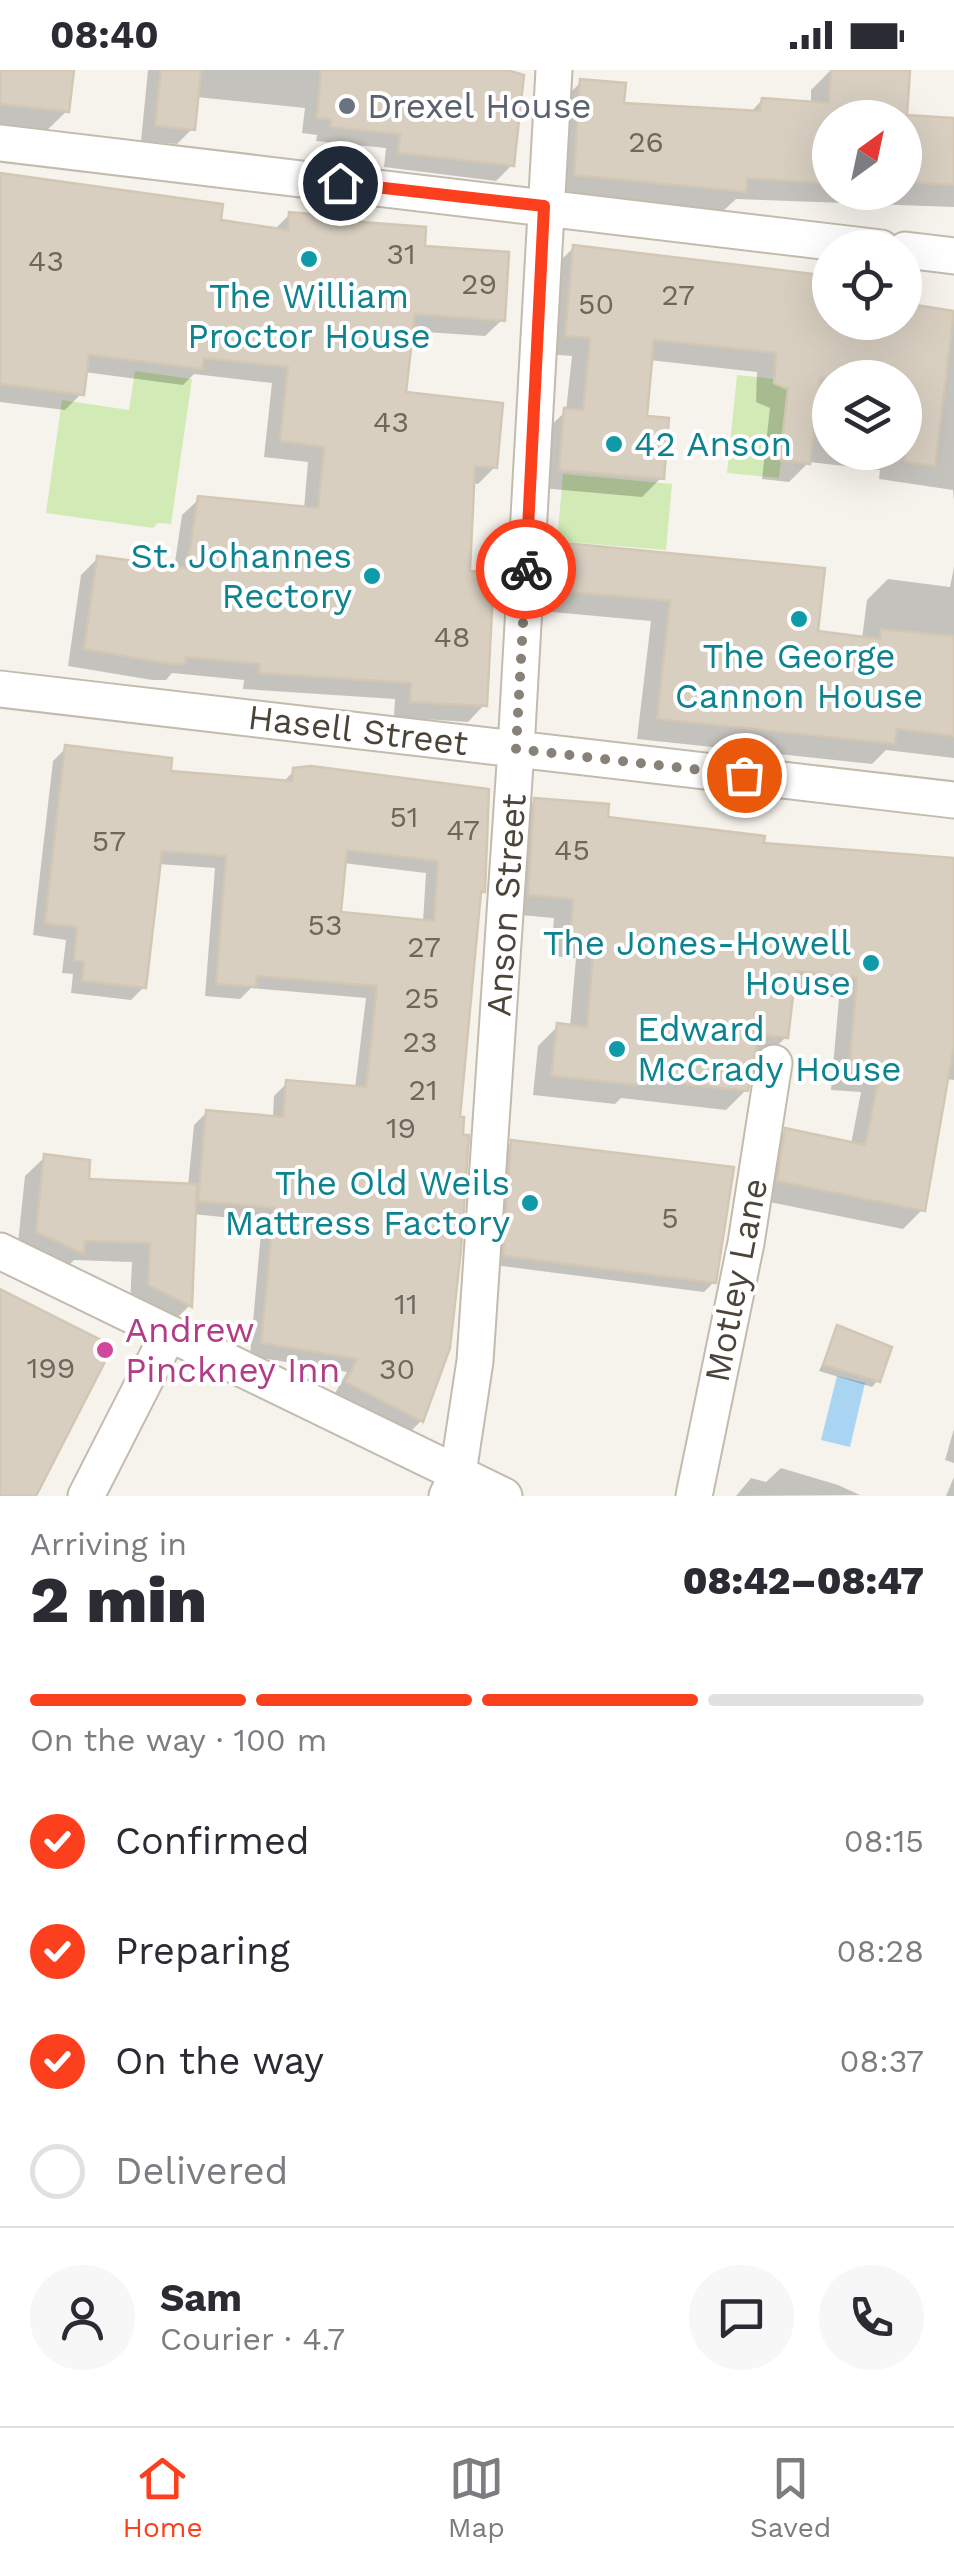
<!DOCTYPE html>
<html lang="en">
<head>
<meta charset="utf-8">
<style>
  body { margin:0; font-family:"Work Sans",sans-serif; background:#f7f7f7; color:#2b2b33; height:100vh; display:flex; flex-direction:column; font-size:38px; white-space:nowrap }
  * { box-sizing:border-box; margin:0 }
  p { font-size:32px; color:#7c7c81 }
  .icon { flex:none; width:55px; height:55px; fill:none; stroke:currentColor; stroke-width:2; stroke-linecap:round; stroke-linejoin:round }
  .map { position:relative; height:1426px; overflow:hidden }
  .drawer { display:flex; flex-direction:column; background:#fff; flex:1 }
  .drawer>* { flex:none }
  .needle { width:65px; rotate:33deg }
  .tools { position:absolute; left:812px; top:30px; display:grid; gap:20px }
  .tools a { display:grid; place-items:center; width:110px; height:110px; border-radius:50%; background:#fff; box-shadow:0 10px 40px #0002; font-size:50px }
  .pin { position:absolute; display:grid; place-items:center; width:85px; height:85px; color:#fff; margin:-42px; border:5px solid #fff; border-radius:50%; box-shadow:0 2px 10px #0007 }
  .courier { position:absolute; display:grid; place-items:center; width:100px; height:100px; margin:-50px; border:8px solid #fc3f1d; border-radius:50%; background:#fff; color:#222; box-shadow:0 2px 12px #0007 }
  .head em { font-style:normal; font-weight:800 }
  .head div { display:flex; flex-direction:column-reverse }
  .head { display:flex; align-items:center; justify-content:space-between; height:170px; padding:0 30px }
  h1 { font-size:65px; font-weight:800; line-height:75px }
  .bar { display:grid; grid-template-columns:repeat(4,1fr); gap:15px 10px; align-content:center; height:120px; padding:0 30px }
  .bar i { height:12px; border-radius:8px; background:#e1e1e2 }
  .bar .selected { background:#fc3f1d }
  .bar p { grid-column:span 4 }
  .line { display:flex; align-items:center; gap:25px; padding:0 30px; border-top:2px solid #e1e1e2 }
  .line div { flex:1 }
  .round { display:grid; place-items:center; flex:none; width:105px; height:105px; border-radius:52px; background:#f7f7f7 }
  ol { padding:0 30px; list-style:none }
  li { display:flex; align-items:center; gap:30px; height:110px }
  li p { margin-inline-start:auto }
  li .icon { padding:10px; border-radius:50%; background:#fc3f1d; color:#fff; stroke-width:4 }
  li:last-child { color:#7c7c81 }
  li i { width:55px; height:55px; border:5px solid #e1e1e2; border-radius:50% }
  .status { display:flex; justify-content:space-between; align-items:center; height:70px; padding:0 50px; background:#fff; direction:ltr }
  .status svg { height:28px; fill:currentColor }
  .dock { display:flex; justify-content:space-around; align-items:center; height:140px; border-top:2px solid #e1e1e2; background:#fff; font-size:28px; color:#7c7c81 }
  .dock a { display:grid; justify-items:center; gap:5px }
  .dock .selected { color:#fc3f1d }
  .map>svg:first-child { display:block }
  .green { fill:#d2eab5 }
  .water { fill:#a9d4f2 }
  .shadow { fill:#0003; fill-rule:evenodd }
  .building { fill:#d8cfc1; stroke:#d3c7b4; stroke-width:2.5; fill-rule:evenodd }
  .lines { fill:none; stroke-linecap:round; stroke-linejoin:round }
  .minor-casing { stroke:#c2bbae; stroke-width:39 }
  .minor { stroke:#fff; stroke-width:35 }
  .done { stroke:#878178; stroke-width:10; stroke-dasharray:0 18 }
  .route { stroke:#fc3f1d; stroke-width:12 }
  .worship-dot { fill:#6b7280; stroke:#fff; stroke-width:4 }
  .culture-dot { fill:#0f9aa8; stroke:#fff; stroke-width:4 }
  .hotel-dot { fill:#d1479c; stroke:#fff; stroke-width:4 }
  .labels { text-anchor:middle; stroke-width:8; stroke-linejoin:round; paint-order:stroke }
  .number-label { font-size:30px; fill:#6e675b }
  .worship-label { font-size:35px; fill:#5b616d; stroke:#fff; text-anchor:start }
  .culture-label { font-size:35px; fill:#0d838f; stroke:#fff; text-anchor:end }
  .street-label { font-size:35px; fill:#4b4439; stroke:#fff }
  .hotel-label { font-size:35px; fill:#b23c85; stroke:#fff; text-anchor:start }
</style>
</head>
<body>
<div class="status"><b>08:40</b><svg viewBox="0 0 49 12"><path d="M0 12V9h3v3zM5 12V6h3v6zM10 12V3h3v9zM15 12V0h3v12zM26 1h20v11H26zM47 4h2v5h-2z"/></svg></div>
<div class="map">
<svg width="954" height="1426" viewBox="0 0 954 1426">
  <rect width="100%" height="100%" fill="#f6f3ec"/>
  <path class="green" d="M135 301 192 309 171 454 158 453 153 458 46 443 62 330 129 340Z
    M737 305 775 309 788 319 779 408 727 403Z
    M563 404 672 414 666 480 557 471Z"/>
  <path class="water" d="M837 1306 865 1313 850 1377 821 1370Z"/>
  <path class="shadow" d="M0 0H72L67 41 45 62 0 57Z
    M148 0H505L512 95 496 111 384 97 386 78 316 71 317 65 302 63 305 38 196 27 192 59 177 74 141 71Z
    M831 0H908L904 47 954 50V137L736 129 722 142 554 126 560 33 581 12 622 35 750 43 762 30 811 34V20ZM830 48H905V122H830Z
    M0 107 274 160 290 144 333 153 422 178 502 250 485 266 411 261 404 324 495 397 478 414 471 413 467 503 484 635 468 652 394 647 395 629 243 619 244 610 172 603 166 610H152L68 596 81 505 98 488 174 499 182 445 199 429 304 439 308 392 264 387 272 313 194 304 183 315 84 302 81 324 65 340 0 332Z
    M574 177 830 209V252H905V236L954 243V431L953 420 879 409 880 400 809 392 789 412 762 409 770 338 756 332 757 302 649 290 644 348 661 408 642 427 541 418 546 360 566 341 572 286 547 284 555 196ZM830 308H905V382H830Z
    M555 475 815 564 862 569 867 530 888 509 950 517 954 497V688L886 680 872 694 637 669 651 551 530 540 534 495Z
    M66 678 168 703 282 713 295 700 311 699 483 821 479 825 421 1351 408 1364 334 1325 347 1302 250 1286 262 1151 193 1144 189 1236 170 1255 130 1235 132 1192 74 1190 62 1202 17 1182 25 1106 45 1087 86 1111 188 1116 194 1055 207 1042 273 1048 274 1026 287 1013 355 1018 366 928 251 918 240 929 205 926 215 798 158 794 144 917 131 930 71 923 73 904 62 903 66 870 33 865 53 691ZM343 793 426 803 423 852 339 844Z
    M535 730 605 749 762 775 954 792V1010L946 1009 923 1139 903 1159 759 1130 766 1081 786 1061 851 1074 861 1022 831 1020 839 928 791 922 786 967 766 987 752 985 746 1020 726 1040 621 1028 615 1034 533 1025 538 976 558 956 570 957 576 888 551 886 554 848 509 844 515 750Z
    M512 1072 714 1212 704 1222 494 1195 502 1082Z
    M838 1258 878 1310 872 1317 819 1301Z
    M954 1359V1393L945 1390Z
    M781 1398 838 1415 860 1425 736 1426 751 1408 766 1412Z
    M954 1407V1426H946Z"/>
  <path class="building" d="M0 0H74L69 42 0 34Z
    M161 0H201L195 60 155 56Z
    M321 0H507L524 5 514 96 398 83 400 64 330 57 331 50 317 48Z
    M831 0H910L907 45 954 48V115L905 112V48H830V114L747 108 746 122 574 105 580 9 626 13 624 33 760 41 762 28 829 33Z
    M0 103 223 134 221 150 288 160 289 142 336 146V150L426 157 425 176 509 182 505 251 415 244 406 322 503 333 497 398 475 396 470 501 494 503 487 636 410 632 411 613 259 603 260 594 186 587 185 594H170L84 579 97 486 187 498 198 426 318 438 324 377 280 371 288 297 204 288 202 299 89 285 84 325 0 314Z
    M573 175 830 206 826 252H906L909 234 954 241 935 396 905 392V308H820L810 394 780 390 788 319 774 313 776 283 654 270 647 346 669 348 664 409 559 400 564 338 583 340 590 268 565 266Z
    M554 472 825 498 818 561 880 569 881 559 954 566V666L897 659 895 674 657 649 670 531 549 520Z
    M65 675 172 688 171 701 292 711 293 698 311 696 489 719 485 822H481L460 1047H464L463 1065H469L461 1180 450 1278 423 1352 346 1312 357 1289 261 1273 274 1138 198 1131 206 1040 283 1047 286 1010 366 1017 377 916 257 906 256 917 216 914 226 786 162 781 146 918 82 911 84 892 74 890 77 857 45 853ZM347 780 438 791 434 851 341 842Z
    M534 728 609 734 608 747 765 766 764 773 954 788V975L925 1141 777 1111 785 1058 865 1075 880 1003 849 1001 857 908 796 901 788 968 759 964 748 1021 638 1009V1015L551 1006 557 953 587 957 594 869 570 867 573 829 528 825Z
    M511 1070 734 1097 716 1213 503 1186Z
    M44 1084 90 1090 89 1109 197 1114 192 1237 148 1215 150 1173 85 1171 84 1184 36 1162Z
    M0 1219 113 1276 36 1426H0Z
    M837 1255 892 1277 880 1312 823 1295Z"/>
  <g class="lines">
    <defs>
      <path id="minor" d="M0 73 881 178
        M905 180 954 186
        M0 619 954 730
        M0 1181 504 1426
        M86 1426 168 1265
        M447 1426 458 1403 475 1291 516 679 554 0
        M694 1426 746 1173 774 993"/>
    </defs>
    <use href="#minor" class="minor-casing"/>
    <use href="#minor" class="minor"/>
  </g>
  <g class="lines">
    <path class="done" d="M526 499 516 679 744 705"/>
    <path class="route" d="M340 113 544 136 526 499"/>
  </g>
  <circle class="worship-dot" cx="347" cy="36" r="10"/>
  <g class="culture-dot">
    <circle cx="309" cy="189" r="10"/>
    <circle cx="614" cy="374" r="10"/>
    <circle cx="372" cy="506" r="10"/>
    <circle cx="799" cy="549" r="10"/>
    <circle cx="871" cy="893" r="10"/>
    <circle cx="617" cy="979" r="10"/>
    <circle cx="530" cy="1133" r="10"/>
  </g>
  <circle class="hotel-dot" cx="105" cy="1280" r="10"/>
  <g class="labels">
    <g class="number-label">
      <text x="646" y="82">26</text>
      <text x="401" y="194">31</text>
      <text x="46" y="201">43</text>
      <text x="479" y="224">29</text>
      <text x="678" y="235">27</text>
      <text x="596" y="244">50</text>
      <text x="391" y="362">43</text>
      <text x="452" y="577">48</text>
      <text x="404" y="757">51</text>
      <text x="463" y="770">47</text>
      <text x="109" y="781">57</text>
      <text x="572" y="790">45</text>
      <text x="325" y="865">53</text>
      <text x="424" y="887">27</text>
      <text x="422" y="938">25</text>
      <text x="420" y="982">23</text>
      <text x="423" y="1030">21</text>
      <text x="401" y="1068">19</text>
      <text x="670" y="1158">5</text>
      <text x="406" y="1244">11</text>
      <text x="51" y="1308">199</text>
      <text x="397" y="1309">30</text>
    </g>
    <g class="worship-label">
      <text x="367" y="48">Drexel House</text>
    </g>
    <g class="culture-label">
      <text x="309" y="238" text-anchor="middle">The William<tspan x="309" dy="40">Proctor House</tspan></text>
      <text x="634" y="386" text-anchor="start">42 Anson</text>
      <text x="352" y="498">St. Johannes<tspan x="352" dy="40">Rectory</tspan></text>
      <text x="799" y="598" text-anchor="middle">The George<tspan x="799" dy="40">Cannon House</tspan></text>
      <text x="851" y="885">The Jones-Howell<tspan x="851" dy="40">House</tspan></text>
      <text x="637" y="971" text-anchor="start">Edward<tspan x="637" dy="40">McCrady House</tspan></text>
      <text x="510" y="1125">The Old Weils<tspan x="510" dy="40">Mattress Factory</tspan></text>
    </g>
    <g class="street-label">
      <text transform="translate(358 660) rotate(7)" y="12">Hasell Street</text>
      <text transform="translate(506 835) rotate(-86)" y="12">Anson Street</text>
      <text transform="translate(736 1210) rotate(-79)" y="12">Motley Lane</text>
    </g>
    <g class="hotel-label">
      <text x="125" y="1272">Andrew<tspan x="125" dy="40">Pinckney Inn</tspan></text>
    </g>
  </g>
</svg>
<div class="tools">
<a><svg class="needle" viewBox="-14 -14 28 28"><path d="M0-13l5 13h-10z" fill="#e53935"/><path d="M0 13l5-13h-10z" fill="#7c7c81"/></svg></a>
<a><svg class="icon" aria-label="locate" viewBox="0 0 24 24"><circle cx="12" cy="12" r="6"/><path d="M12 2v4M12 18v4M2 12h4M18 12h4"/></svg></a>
<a><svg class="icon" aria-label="layers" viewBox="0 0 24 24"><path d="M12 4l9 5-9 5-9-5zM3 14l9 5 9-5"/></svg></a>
</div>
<div class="pin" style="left:744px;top:705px;background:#ea580c"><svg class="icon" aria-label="bag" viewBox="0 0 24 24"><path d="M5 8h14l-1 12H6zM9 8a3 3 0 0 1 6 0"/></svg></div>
<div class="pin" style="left:340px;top:113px;background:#1f2937"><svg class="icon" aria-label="home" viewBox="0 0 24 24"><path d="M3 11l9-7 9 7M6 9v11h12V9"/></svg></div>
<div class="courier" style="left:526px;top:499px"><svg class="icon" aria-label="bike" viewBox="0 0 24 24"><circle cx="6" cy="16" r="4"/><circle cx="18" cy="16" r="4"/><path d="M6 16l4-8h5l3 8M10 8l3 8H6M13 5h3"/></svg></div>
</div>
<section class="drawer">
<div class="head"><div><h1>2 min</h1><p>Arriving in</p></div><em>08:42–08:47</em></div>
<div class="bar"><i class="selected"></i><i class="selected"></i><i class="selected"></i><i></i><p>On the way · 100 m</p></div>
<ol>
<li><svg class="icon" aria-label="check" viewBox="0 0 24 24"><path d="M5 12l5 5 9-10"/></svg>Confirmed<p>08:15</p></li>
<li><svg class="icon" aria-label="check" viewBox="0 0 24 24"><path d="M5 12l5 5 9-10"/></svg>Preparing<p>08:28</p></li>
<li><svg class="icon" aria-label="check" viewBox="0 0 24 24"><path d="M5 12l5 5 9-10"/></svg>On the way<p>08:37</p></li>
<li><i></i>Delivered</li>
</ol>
<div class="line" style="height:180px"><a class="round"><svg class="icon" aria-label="person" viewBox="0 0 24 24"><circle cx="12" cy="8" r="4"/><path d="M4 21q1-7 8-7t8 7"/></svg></a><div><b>Sam</b><p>Courier · 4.7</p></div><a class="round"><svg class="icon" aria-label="chat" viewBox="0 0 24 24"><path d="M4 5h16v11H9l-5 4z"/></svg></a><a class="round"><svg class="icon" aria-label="phone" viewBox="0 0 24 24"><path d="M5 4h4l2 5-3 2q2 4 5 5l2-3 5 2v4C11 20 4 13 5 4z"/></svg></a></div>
</section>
<nav class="dock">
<a class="selected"><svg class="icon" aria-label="home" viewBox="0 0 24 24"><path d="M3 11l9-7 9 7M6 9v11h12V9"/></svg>Home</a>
<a><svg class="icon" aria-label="map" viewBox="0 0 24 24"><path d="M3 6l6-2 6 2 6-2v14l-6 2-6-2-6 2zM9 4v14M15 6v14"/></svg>Map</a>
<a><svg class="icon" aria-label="saved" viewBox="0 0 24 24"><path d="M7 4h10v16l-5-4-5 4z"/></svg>Saved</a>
</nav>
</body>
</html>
